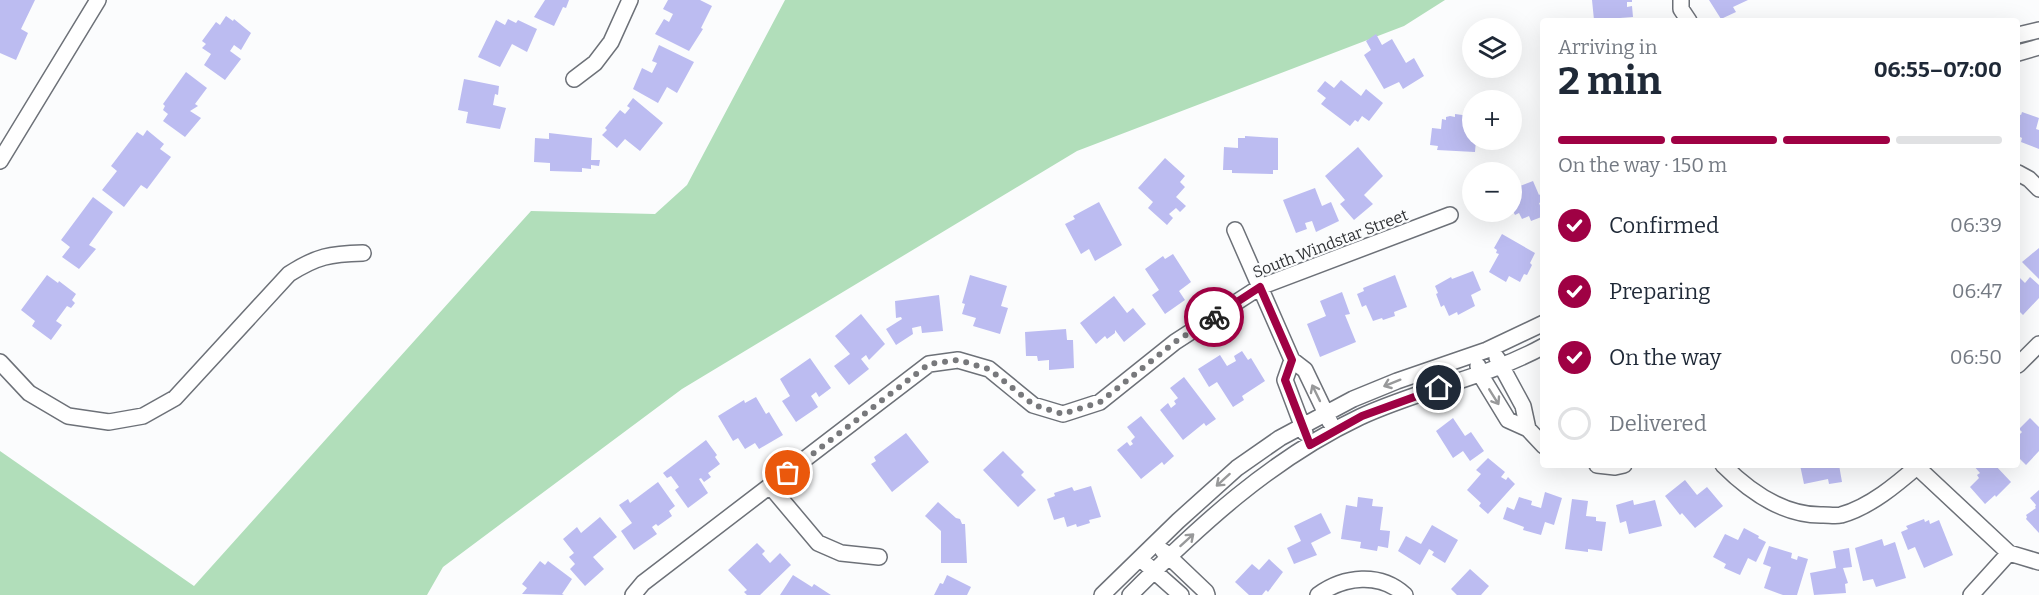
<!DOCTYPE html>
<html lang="en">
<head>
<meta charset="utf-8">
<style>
  body { margin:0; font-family:Bitter,serif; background:#f2f2f3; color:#1f2937; height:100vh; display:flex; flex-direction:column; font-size:22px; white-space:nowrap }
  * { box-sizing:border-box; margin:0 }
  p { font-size:20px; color:#747a83 }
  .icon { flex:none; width:33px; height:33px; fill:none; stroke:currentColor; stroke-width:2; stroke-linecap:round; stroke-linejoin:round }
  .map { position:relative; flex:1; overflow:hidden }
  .drawer { position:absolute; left:1540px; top:18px; width:480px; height:450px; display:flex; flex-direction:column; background:#fff; border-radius:6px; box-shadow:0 6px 24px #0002 }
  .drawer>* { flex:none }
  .controls { position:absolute; left:1462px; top:18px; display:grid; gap:12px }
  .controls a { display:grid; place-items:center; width:60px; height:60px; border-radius:50%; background:#fff; box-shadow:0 6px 24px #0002; font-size:30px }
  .pin { position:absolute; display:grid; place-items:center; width:51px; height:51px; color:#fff; margin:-26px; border:3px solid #fff; border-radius:50%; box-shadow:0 2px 6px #0007 }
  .courier { position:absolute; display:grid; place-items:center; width:60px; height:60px; margin:-30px; border:4px solid #9f0144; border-radius:50%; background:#fff; color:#222; box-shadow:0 2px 8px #0007 }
  .summary em { font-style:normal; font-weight:700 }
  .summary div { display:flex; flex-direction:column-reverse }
  .summary { display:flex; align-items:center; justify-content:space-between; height:102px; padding:0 18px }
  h1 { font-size:39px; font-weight:700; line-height:45px }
  .bar { display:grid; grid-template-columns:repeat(4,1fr); gap:9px 6px; align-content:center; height:72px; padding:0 18px }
  .bar i { height:8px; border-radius:4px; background:#e0e1e3 }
  .bar .selected { background:#9f0144 }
  .bar p { grid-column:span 4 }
  ol { padding:0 18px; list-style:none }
  li { display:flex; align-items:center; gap:18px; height:66px }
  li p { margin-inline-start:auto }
  li .icon { padding:6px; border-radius:50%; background:#9f0144; color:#fff; stroke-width:4 }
  li:last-child { color:#747a83 }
  li i { width:33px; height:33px; border:3px solid #e0e1e3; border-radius:50% }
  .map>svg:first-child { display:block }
  .green { fill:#b1deba }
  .building { fill:#bcbcf1 }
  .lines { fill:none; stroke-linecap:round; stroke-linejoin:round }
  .minor-casing { stroke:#6d7178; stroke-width:18 }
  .minor { stroke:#fff; stroke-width:15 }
  .oneway { stroke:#98999a }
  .done { stroke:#78797c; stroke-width:6; stroke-dasharray:0 10.8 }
  .route { stroke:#9f0144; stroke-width:8 }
  .labels { text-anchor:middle; stroke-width:4.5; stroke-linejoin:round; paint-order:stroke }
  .street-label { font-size:16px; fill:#313336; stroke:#fbfcfd }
</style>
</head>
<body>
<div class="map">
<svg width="2039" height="595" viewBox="0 0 2039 595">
  <rect width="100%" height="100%" fill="#fbfcfd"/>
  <path class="green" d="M785 0H1445L1404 26 1077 151 682 389 443 567 427 595H0V451L194 586 531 211 655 214 687 185Z"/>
  <path class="building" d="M0 0H35L21 29 28 33 16 60 0 53Z
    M545 0H569L566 8 563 7 554 26 534 17Z
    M668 0H700L712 6 701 28 703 29 689 51 655 34 664 19 669 22 673 14 663 9Z
    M1592 0H1632V2H1627V7L1632 6 1633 17 1594 20Z
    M1709 0H1748L1733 7 1736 12 1721 19Z
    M226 16 233 21 234 19 251 33 241 50 234 45 230 51 241 59 225 80 204 65 211 54 202 48 206 44 202 41 216 22 220 25Z
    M508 19 516 23 518 20 537 29 527 52 512 44 500 67 478 57 496 20 505 25Z
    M1376 34 1382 45 1392 39 1406 63 1414 58 1424 76 1403 89 1399 82 1384 89 1364 55 1371 50 1366 41Z
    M659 45 694 62 677 93 667 87 658 103 633 89 642 68 652 73 657 63 652 61Z
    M186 72 207 88 195 104 198 106 190 111 201 118 185 137 163 121 168 114 163 110 165 106 163 104Z
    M464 79 499 86 498 95 495 94 493 105 506 108 500 129 466 123 468 112 458 110Z
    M1341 80 1361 96 1366 89 1383 103 1369 121 1362 116 1358 122 1355 120 1350 126 1321 104 1326 98 1317 91 1325 81 1334 88Z
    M633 98 663 123 640 151 625 139 617 148 602 135 607 130 605 128 620 110 625 114 630 108 627 106Z
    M2022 112 2039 118 2036 129 2039 130V149L2021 142 2022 138 2018 136V114L2021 115Z
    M1455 114 1470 116V119H1473V140H1476L1475 152 1437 150 1438 146 1430 145 1432 128 1441 129 1442 119 1446 120V117L1450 116 1455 117Z
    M147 130 164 144 160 149 171 157 147 189 141 185 124 207 102 190 117 171 111 166 137 132 143 136Z
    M549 133 592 138 591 160H600L599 166 591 165V169L582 168V172L550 171V163L534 162 535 138 549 139Z
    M1245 136 1278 138V170H1273V174L1232 173V170H1223L1224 147 1238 148V138H1245Z
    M1358 147 1383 176 1364 195 1373 204 1354 220 1340 204 1345 200 1325 176Z
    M1165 158 1185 176 1180 182 1185 187 1176 197 1186 206 1180 212 1176 208 1169 214 1173 218 1167 225 1148 208 1153 202 1138 188Z
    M1517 180 1520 186 1533 181 1539 195 1542 193 1544 198V201L1539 203 1544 216 1531 221 1529 216 1522 219 1519 213 1515 215 1512 209V183Z
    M1315 188 1322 206 1331 202 1339 221 1316 232 1312 221 1305 223 1307 229 1296 233 1283 200Z
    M93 197 113 212 89 245 96 249 79 269 62 257 70 247 61 240Z
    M1099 202 1122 245 1095 261 1089 249 1081 254 1065 224 1075 219 1073 216Z
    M1502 234 1535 253 1530 263 1532 265 1527 275 1524 274 1520 282 1509 276 1506 282 1489 272 1499 254 1496 253 1497 250 1494 248Z
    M2039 248V279L2022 262Z
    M1173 254 1191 282 1179 291 1185 300 1165 314 1152 295 1159 290 1145 269 1163 256 1165 259Z
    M1473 271 1481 290 1471 295 1475 306 1458 315 1457 312 1449 316 1444 305 1441 307 1436 294 1438 293 1435 286 1451 277 1452 279Z
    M47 275 58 283 59 281 76 294 72 300 75 303 71 308 67 306 56 321 62 325 51 340 32 326 35 321 21 310Z
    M970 275 1007 286 1001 306 1008 308 1000 334 973 326 976 318 962 314 965 304 962 303Z
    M1395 275 1407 307 1394 312 1395 316 1383 320 1382 318 1373 321 1366 305 1362 307 1357 294 1364 291 1363 288Z
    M2018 276 2025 283 2030 277 2039 285V298L2023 315 2018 310Z
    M1342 292 1350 314 1345 315 1356 342 1320 357 1307 324 1326 316 1320 301Z
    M939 295 943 331 922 333 921 326 912 328 913 334 896 345 886 329 902 319 901 317 896 318 895 301Z
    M1114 296 1127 313 1133 308 1146 324 1124 342 1115 330V333L1107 339 1105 336 1096 344 1080 323Z
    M861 314 885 344 869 360 866 355 861 359 869 369 849 385 834 366 850 354 835 336Z
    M1066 329 1067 340H1073L1074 368 1049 370V360L1038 361 1037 356H1026L1025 332Z
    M1242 351 1248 360 1251 358 1265 381 1242 396 1244 400 1233 407 1217 382 1209 387 1198 369 1220 355 1227 366 1236 361 1234 356Z
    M810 358 831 388 819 397 816 392 811 396 818 407 796 422 782 401 790 396 780 379Z
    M1184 377 1216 419 1206 426 1204 423 1183 440 1160 410 1168 403 1171 408 1176 404 1174 401 1178 398 1170 388Z
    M756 397 766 414 769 412 783 435 759 449 755 443 745 449 738 438 733 441 718 416 744 400 745 403Z
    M1141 416 1174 456 1164 465 1162 462 1141 479 1117 450 1127 442 1130 446 1133 444 1131 441 1135 437 1127 427Z
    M1453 418 1465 436 1471 432 1484 451 1470 461 1463 451 1453 458 1436 431Z
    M2030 418 2039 427V451L2026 465 2018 457V436L2022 432 2019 429Z
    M906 433 929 462 892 492 871 464 876 461 874 457Z
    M706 440 717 455 715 457 720 464 708 473 711 477 704 482 701 478 699 479 708 493 688 508 675 490 679 487 671 476 667 478 663 473Z
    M1003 451 1024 472 1021 475 1036 490 1018 507 983 470Z
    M1488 458 1505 472 1501 477 1506 480 1508 477 1515 484 1488 514 1479 506 1481 503 1467 490 1481 474 1476 470Z
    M1800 465H1839L1842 482 1829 484 1828 479 1804 484Z
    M1973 465H1995L2011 482 1996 497 1995 495 1985 504 1970 487 1979 478 1977 475 1980 473Z
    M1685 480 1697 495 1707 487 1723 506 1695 528 1682 513 1680 515 1665 496Z
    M658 482 675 506 669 511 672 516 658 526 656 524 652 527 657 534 634 550 621 531 632 523 619 505 628 499 630 503Z
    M1091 486 1101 517 1089 520 1090 523 1077 527 1076 524 1067 527 1064 517 1054 520 1047 499 1055 496 1054 493 1072 487 1074 491Z
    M2039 490V533L2026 519 2027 517 2026 515 2036 508 2035 507 2036 505 2030 498Z
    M1545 492 1562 498 1554 525 1545 522 1541 535 1523 530 1524 527 1503 519 1507 507 1514 510 1519 497 1532 501 1531 505 1541 508Z
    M1358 497 1373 499 1372 506 1383 507 1380 530 1390 531 1388 548 1378 546 1377 551 1360 548 1361 542 1341 539 1346 505 1357 507Z
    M1572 499 1588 501 1586 516 1596 517V521L1606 522 1602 551 1588 549V552L1565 549Z
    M1633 500 1634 505 1655 500 1662 526 1629 534 1626 521 1620 523 1616 505Z
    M938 502 956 518 960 519 962 524H965L967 563H941V531L925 516Z
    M1321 513 1331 533 1311 543 1317 555 1294 564 1287 548 1301 541 1294 526Z
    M600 517 617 537 593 557 604 569 585 586 570 569 575 564 569 557 574 553 563 539 577 527 581 533Z
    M1924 519 1925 522 1929 520 1930 524 1939 520 1953 555 1924 568 1915 547 1908 550 1901 532 1908 529 1906 526Z
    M1432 525 1458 540 1445 563 1432 555 1434 552 1429 549 1420 565 1398 551 1406 536 1421 544Z
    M1744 528 1759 536 1758 538 1766 542 1756 562 1748 558 1740 575 1724 568 1726 564 1713 557 1725 534 1738 540Z
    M1882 539 1884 546 1895 542 1906 578 1876 587 1873 579 1863 581 1855 548Z
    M757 543 765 551 762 554 770 563 780 553 791 565 760 595H747L744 592 747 590 728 570Z
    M1769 546 1792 553 1791 558 1797 560 1798 556 1808 559 1797 595H1783L1764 588 1771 567 1763 564Z
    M1849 548 1852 567 1843 568 1848 583 1845 584 1846 593 1814 595 1810 573 1836 568 1833 551Z
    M1269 559 1283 572 1268 592 1266 590 1262 595H1249L1235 582 1252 564 1259 570Z
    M540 561 545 565 548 561 572 579 562 594 564 595 522 594 527 588 522 584Z
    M1470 569 1489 586 1481 595H1457L1451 589Z
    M793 575 812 587 814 584 831 595H780Z
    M947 575 971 587 967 595H934L940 583 943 584Z"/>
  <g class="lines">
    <defs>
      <path id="minor" d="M1681 0V9L1689 21
        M2018 35 2039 30
        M2018 53 2039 47
        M574 79 595 63 611 42 630 0
        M0 161 98 0
        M2018 173 2029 179 2039 189
        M1235 230 1292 360 1305 370 1330 422
        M1497 358 1523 406 1528 429
        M1292 360 1285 380 1305 433
        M0 362 29 393 68 416 109 422 143 416 175 398 289 274C317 256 330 254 363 253
        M2018 365 2039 344
        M1478 366 1480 374 1508 420 1528 429 1544 446
        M1597 465 1615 467 1624 465
        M1723 465C1750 492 1784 516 1823 515 1829 515 1836 516 1841 515 1870 507 1897 484 1919 465
        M1917 467 2009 553 2039 562
        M770 486 818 543 841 553 879 557
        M1163 551 1206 592 1207 595
        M1146 564 1181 595
        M633 595 643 583 929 364 958 360 989 369 1033 405 1063 414 1100 402 1175 342 1260 287 1450 215
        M1102 595 1178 521 1237 468 1280 438 1353 399 1397 381 1487 350 1544 323
        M1130 595C1199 526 1271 459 1360 417 1420 389 1486 378 1544 346
        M1318 595C1344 576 1380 572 1405 595
        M1971 595 2009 553"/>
    </defs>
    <use href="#minor" class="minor-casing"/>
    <use href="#minor" class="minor"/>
  </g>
  <defs><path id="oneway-shaft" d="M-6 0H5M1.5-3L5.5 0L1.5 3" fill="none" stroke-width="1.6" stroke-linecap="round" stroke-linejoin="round" transform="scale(1.5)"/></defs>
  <g class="oneway">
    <use href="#oneway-shaft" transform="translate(1392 383) rotate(158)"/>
    <use href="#oneway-shaft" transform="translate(1316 393) rotate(-116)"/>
    <use href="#oneway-shaft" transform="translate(1494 397) rotate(58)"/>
    <use href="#oneway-shaft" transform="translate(1223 480) rotate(138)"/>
    <use href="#oneway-shaft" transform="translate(1187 540) rotate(-42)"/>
  </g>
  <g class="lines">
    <path class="done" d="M788 473 929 364 958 360 989 369 1034 405 1063 414 1100 402 1175 342 1214 317"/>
    <path class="route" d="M1214 317 1260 287 1292 360 1285 380 1310 445 1362 416 1439 388"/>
  </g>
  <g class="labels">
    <g class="street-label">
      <text transform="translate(1330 243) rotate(-21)" y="6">South Windstar Street</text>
    </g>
  </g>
</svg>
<div class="controls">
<a><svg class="icon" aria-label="layers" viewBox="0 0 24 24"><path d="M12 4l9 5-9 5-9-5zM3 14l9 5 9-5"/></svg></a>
<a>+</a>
<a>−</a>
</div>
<div class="pin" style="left:788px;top:473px;background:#ea580c"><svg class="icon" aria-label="bag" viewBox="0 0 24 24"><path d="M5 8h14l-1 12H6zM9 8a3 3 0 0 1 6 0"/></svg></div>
<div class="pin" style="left:1439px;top:388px;background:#1f2937"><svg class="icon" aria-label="home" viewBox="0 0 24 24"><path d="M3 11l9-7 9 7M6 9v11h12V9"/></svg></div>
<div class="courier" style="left:1214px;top:317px"><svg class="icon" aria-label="bike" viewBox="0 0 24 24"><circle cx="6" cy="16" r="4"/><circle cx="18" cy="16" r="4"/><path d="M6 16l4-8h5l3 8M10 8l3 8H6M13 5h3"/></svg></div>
<section class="drawer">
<div class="summary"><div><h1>2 min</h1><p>Arriving in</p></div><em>06:55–07:00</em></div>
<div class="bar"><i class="selected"></i><i class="selected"></i><i class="selected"></i><i></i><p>On the way · 150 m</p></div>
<ol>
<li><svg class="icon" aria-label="check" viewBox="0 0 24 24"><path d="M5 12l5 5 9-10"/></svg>Confirmed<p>06:39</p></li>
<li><svg class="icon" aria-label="check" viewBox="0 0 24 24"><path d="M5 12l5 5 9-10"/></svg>Preparing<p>06:47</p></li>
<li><svg class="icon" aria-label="check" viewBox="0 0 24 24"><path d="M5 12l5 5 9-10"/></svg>On the way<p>06:50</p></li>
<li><i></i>Delivered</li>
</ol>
</section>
</div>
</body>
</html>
